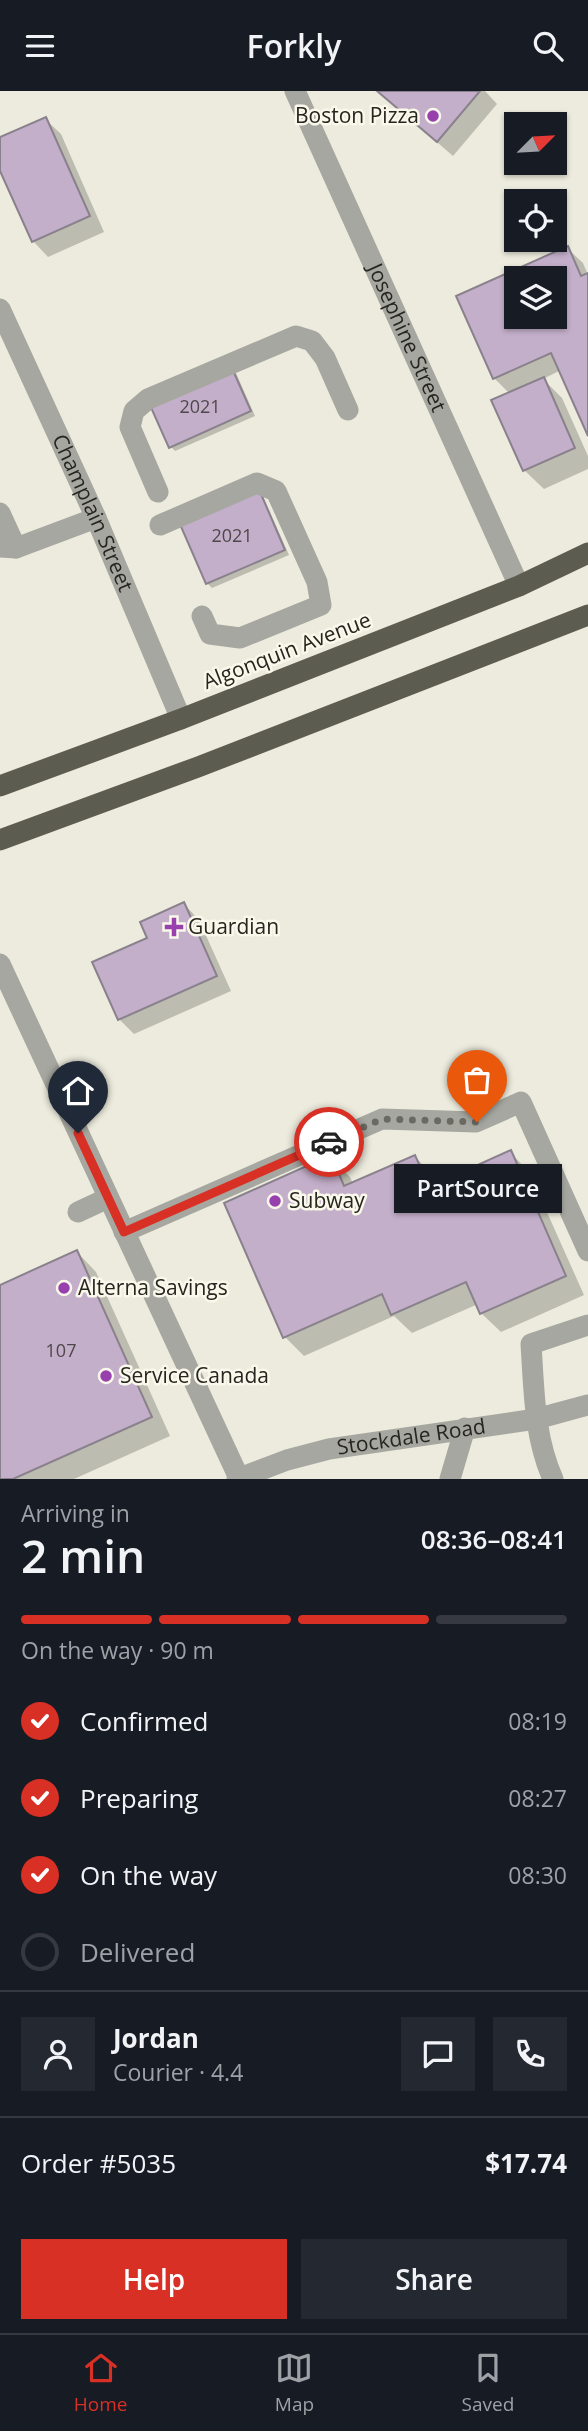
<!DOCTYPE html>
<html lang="en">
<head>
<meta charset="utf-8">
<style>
  body { margin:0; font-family:"Open Sans",sans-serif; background:#242831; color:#f1f3f6; height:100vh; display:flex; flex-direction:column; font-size:26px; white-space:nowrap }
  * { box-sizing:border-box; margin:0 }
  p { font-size:23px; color:#9ea1a6 }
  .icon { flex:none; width:38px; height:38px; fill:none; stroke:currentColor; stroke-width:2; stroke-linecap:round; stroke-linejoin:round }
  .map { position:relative; height:1388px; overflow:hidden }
  .details { display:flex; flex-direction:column; background:#171b24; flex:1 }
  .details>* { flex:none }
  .needle { width:46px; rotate:66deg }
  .tools { position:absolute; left:504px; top:21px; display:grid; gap:14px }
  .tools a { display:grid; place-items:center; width:63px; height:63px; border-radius:0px; background:#171b24; box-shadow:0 2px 5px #0004; font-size:35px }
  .pin { position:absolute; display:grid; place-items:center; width:60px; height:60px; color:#fff; margin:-72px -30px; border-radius:50% 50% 50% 0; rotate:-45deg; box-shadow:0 0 7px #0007 }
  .pin .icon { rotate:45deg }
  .courier { position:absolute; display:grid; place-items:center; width:70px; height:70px; margin:-35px; border:5px solid #d93025; border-radius:50%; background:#fff; color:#222; box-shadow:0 2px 9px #0007 }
  .bubble { position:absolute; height:49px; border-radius:0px; background:#171b24; box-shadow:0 2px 5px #0004; font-size:23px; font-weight:600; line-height:49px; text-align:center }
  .summary em { font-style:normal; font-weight:600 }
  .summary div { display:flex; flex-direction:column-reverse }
  .summary { display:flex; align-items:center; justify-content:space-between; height:119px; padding:0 21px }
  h1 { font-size:46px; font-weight:600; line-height:52px }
  .bar { display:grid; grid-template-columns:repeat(4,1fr); gap:10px 7px; align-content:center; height:84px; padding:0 21px }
  .bar i { height:9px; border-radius:5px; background:#363941 }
  .bar .selected { background:#d93025 }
  .bar p { grid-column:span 4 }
  .line { display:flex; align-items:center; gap:18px; padding:0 21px; border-top:2px solid #363941 }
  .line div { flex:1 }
  .round { display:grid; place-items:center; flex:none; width:74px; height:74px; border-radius:0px; background:#242831 }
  ol { padding:0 21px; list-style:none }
  li { display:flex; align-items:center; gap:21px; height:77px }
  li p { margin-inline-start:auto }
  li .icon { padding:7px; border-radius:50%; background:#d93025; color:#fff; stroke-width:4 }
  li:last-child { color:#9ea1a6 }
  li i { width:38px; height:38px; border:4px solid #363941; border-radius:50% }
  .button { display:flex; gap:14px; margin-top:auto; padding:14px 21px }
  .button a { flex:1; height:80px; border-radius:0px; background:#d93025; color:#fff; font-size:28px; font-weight:600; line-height:80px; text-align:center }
  .button a+a { background:#242831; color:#f1f3f6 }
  header { display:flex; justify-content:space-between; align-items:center; height:91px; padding:0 21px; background:#171b24; font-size:32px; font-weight:600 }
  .tabs { display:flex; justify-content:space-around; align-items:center; height:98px; border-top:2px solid #363941; background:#171b24; font-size:19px; color:#9ea1a6 }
  .tabs a { display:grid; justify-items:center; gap:4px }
  .tabs .selected { color:#d93025 }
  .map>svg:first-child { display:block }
  .shadow { fill:#0003; fill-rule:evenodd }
  .building { fill:#c4afca; stroke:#89818c; stroke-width:2; fill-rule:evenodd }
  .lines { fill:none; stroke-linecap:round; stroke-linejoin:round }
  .minor { stroke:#a7a7a1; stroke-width:21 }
  .highway { stroke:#5d5c50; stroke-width:21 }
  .done { stroke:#6b6a62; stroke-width:7; stroke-dasharray:0 12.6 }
  .route { stroke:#d93025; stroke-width:9 }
  .poi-dot { fill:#9841ae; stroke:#f9f8ea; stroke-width:2.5 }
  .labels { text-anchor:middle; stroke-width:5; stroke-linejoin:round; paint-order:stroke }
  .number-label { font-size:18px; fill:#4e484a }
  .poi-label { font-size:21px; fill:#262520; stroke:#f9f8ea; text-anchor:start }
  .street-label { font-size:21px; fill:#262520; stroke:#f9f8ea }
</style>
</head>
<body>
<header><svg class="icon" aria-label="menu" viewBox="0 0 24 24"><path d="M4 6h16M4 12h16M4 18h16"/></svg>Forkly<svg class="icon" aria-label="search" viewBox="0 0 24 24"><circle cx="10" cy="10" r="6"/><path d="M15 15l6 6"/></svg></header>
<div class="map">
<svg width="588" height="1388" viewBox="0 0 588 1388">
  <rect width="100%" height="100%" fill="#ecebdd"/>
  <path class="shadow" d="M378 0H485L497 13 453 65Z
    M45 28 61 43 104 141 48 166 33 150 0 76V48Z
    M567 157 583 172 588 184V341L561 279 543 288 562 307 588 365V378L544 398 524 379 510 303 494 287 458 206ZM516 187H555V226H516Z
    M231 277 236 282 255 325 175 360 171 356Z
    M262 403 289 464 212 497 207 492Z
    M184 813 199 829 231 900 134 943 119 928 149 848Z
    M510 1061 529 1081 584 1204 501 1241 481 1222 478 1213 412 1242 394 1225 304 1265 285 1246 330 1066 350 1086 353 1093 415 1066 434 1085 438 1094Z
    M77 1161 96 1181 170 1345 74 1388H0V1196Z"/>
  <path class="building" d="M377 0H480L437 51Z
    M46 26 90 125 32 151 0 80V46Z
    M568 155 581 185 588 182V345L551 262 493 288 456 205ZM516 187H555V226H516Z
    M231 275 251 320 169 357 149 312Z
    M544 286 575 357 523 380 491 309Z
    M258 396 285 459 206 493 179 431Z
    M184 811 217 885 118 929 92 871 147 847 140 831Z
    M511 1059 566 1185 480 1223 466 1191 391 1224 382 1203 283 1247 224 1112 331 1064 344 1095 415 1064 429 1096Z
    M77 1159 152 1326 13 1388H0V1194Z"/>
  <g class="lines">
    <g class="minor">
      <path id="s1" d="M295 0 519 495"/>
      <path id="s2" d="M0 218 96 427 181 628"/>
      <path d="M158 401 130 336 134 320 148 308 296 245 312 250 325 267 348 319"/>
      <path d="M0 422 16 457"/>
      <path d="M160 434 257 392 276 400 317 491 321 514 240 547 210 543 202 525"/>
      <path d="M0 456 16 457 96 427"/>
      <path d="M0 873 239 1387"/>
      <path d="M78 1121 108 1107"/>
      <path d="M124 1141 382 1028 476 1031 521 1011 588 1160"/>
      <path id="s3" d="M237 1388 287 1369 329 1358 536 1328 588 1314"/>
      <path d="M450 1388 465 1337"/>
      <path d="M553 1388C534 1346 534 1298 531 1253L588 1234"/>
    </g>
    <path class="highway" d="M0 695 181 628 519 495 588 462
      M0 749 198 676 588 524"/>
  </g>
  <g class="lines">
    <path class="done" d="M329 1051 382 1028 477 1031"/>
    <path class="route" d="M78 1042 124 1141 329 1051"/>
  </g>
  <g class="poi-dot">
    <circle cx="433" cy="25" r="7"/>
    <path d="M170.5 825.5h7v7h7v7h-7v7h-7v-7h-7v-7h7z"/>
    <circle cx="275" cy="1110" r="7"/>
    <circle cx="64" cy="1197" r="7"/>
    <circle cx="106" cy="1285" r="7"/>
  </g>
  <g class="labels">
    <g class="number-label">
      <text x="200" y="322">2021</text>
      <text x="232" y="451">2021</text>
      <text x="61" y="1266">107</text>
    </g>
    <g class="poi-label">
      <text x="419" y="32" text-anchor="end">Boston Pizza</text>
      <text x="188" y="843">Guardian</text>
      <text x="289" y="1117">Subway</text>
      <text x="78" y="1204">Alterna Savings</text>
      <text x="120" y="1292">Service Canada</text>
    </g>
    <g class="street-label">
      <text dy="7" stroke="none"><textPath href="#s1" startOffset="271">Josephine Street</textPath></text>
      <text dy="7" stroke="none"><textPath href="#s2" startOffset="224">Champlain Street</textPath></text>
      <text transform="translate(287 560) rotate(-21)" y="7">Algonquin Avenue</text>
      <text dy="7" stroke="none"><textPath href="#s3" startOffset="180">Stockdale Road</textPath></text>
    </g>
  </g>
</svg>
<div class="tools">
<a><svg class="needle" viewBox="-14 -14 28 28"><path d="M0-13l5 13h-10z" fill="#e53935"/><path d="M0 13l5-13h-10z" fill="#9ea1a6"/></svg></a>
<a><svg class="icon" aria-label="locate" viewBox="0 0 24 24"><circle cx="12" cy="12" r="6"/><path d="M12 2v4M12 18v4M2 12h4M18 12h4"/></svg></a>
<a><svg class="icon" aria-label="layers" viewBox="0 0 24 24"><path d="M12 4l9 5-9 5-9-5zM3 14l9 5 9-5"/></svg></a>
</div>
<div class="pin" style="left:477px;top:1031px;background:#ea580c"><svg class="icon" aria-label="bag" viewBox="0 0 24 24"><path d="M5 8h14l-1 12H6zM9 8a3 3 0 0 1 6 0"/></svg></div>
<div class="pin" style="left:78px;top:1042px;background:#1f2937"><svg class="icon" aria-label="home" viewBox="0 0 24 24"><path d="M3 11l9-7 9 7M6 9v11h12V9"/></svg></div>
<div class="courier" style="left:329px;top:1051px"><svg class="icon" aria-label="car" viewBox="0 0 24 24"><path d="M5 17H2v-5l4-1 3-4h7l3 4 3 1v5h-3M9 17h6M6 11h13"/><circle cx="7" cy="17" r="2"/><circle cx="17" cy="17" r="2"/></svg></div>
<div class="bubble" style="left:394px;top:1073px;width:168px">PartSource</div>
</div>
<section class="details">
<div class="summary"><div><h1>2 min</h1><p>Arriving in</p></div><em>08:36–08:41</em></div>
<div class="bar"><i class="selected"></i><i class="selected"></i><i class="selected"></i><i></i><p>On the way · 90 m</p></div>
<ol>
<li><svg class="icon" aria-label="check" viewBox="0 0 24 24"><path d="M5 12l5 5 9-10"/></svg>Confirmed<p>08:19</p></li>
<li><svg class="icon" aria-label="check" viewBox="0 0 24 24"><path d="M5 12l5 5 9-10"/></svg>Preparing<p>08:27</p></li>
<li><svg class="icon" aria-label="check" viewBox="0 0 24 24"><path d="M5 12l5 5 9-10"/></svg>On the way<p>08:30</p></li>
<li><i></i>Delivered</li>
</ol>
<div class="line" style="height:126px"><a class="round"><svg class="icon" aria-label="person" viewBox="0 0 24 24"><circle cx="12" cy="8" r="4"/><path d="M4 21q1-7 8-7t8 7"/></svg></a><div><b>Jordan</b><p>Courier · 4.4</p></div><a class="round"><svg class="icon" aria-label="chat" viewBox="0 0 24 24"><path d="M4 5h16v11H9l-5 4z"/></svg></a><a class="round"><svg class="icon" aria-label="phone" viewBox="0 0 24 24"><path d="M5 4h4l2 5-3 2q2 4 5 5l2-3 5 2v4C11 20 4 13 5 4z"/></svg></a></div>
<div class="line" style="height:91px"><div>Order #5035</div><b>$17.74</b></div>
<div class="button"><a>Help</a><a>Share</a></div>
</section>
<nav class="tabs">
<a class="selected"><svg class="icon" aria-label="home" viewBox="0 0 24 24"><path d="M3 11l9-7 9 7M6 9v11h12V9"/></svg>Home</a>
<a><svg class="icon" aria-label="map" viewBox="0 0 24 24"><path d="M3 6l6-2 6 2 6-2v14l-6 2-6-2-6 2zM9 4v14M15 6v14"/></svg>Map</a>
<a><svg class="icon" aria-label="saved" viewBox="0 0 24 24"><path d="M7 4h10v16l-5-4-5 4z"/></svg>Saved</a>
</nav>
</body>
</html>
